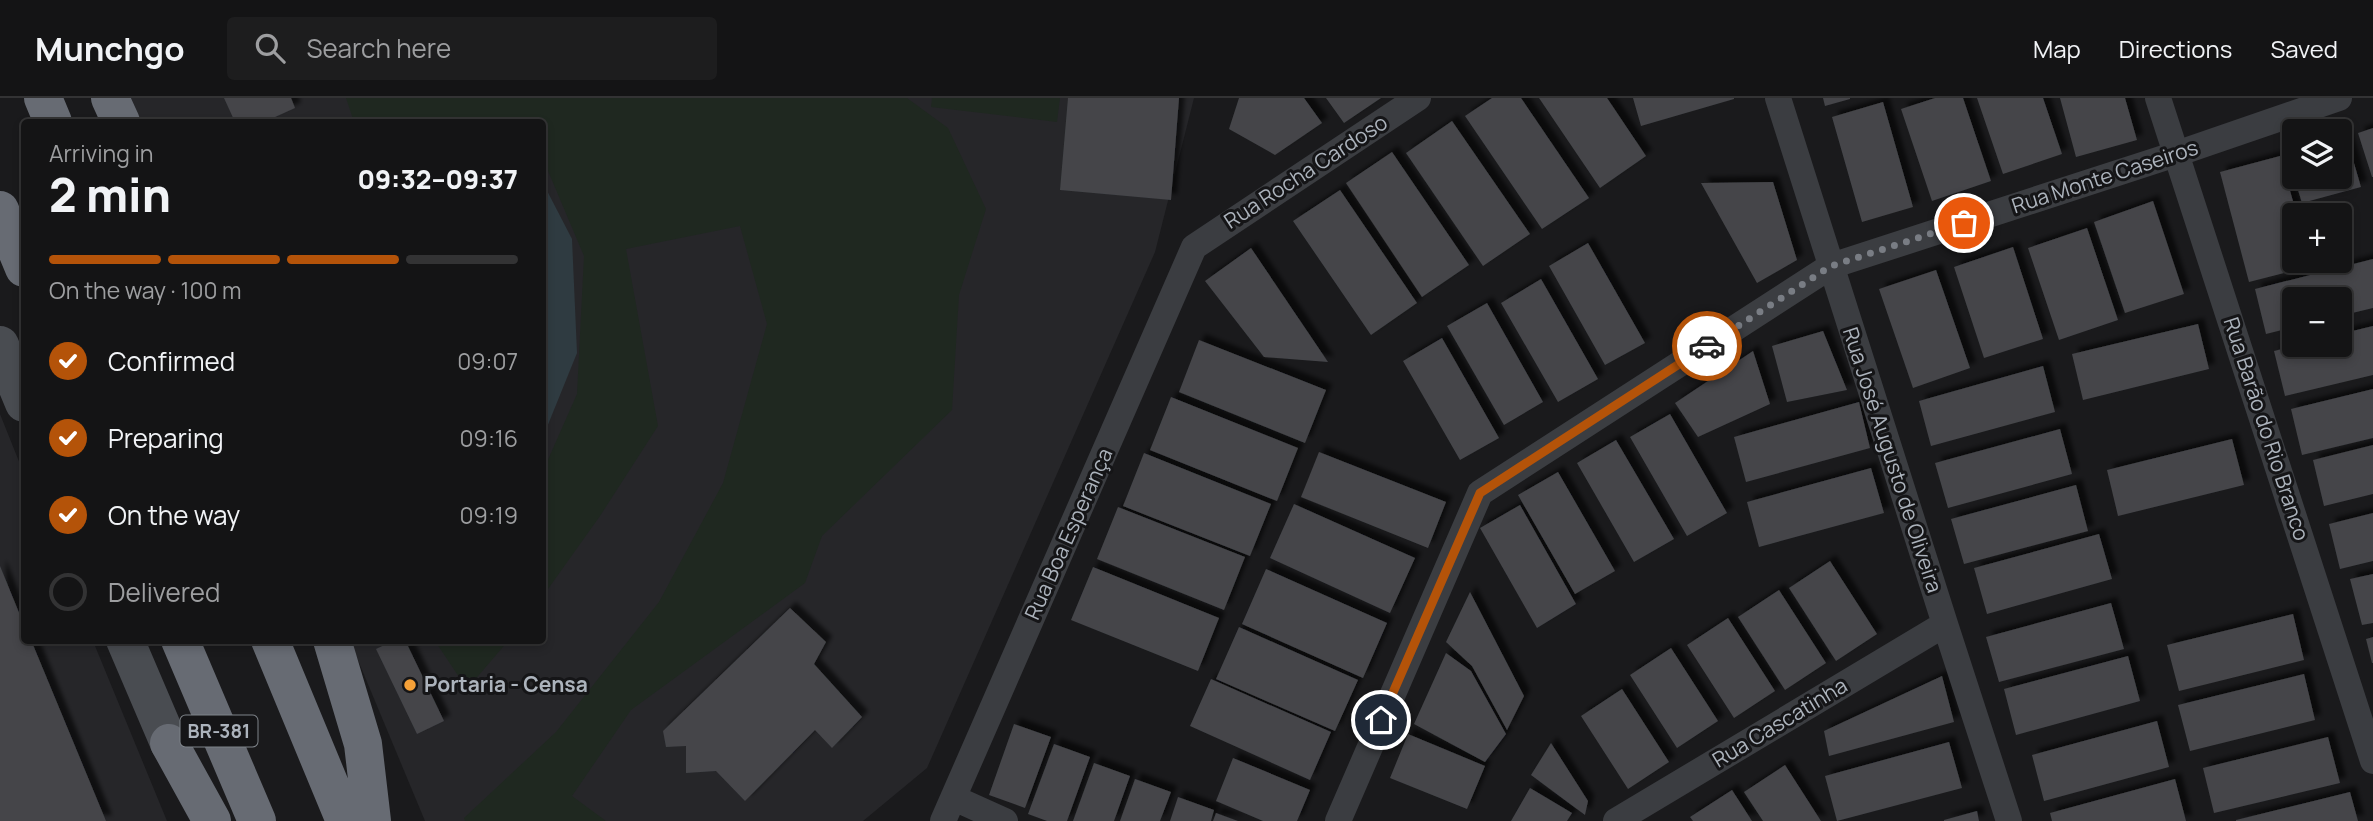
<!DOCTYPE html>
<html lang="en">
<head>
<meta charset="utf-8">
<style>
  body { margin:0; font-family:Manrope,sans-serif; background:#1d1d1e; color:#f1f3f6; height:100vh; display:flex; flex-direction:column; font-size:26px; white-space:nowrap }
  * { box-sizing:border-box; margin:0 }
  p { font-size:23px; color:#9d9ea0 }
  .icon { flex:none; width:38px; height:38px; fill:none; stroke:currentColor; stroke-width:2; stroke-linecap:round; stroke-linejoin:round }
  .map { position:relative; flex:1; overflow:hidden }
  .panel { position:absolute; left:21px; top:21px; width:525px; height:525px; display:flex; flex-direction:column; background:#141415; border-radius:7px; box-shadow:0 4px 10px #0003,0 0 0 2px #333334 }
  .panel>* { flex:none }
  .buttons { position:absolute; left:2282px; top:21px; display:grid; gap:14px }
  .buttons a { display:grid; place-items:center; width:70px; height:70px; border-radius:7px; background:#141415; box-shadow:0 4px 10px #0003,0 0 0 2px #333334; font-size:35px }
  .pin { position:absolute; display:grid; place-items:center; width:60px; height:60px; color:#fff; margin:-30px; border:4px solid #fff; border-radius:50%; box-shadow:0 2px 7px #0007 }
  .courier { position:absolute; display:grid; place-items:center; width:70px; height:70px; margin:-35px; border:5px solid #b45309; border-radius:50%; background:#fff; color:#222; box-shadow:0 2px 9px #0007 }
  .head em { font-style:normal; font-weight:800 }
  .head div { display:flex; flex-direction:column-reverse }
  .head { display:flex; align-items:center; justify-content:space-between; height:119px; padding:0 28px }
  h1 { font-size:46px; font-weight:800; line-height:52px }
  .bar { display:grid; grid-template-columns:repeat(4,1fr); gap:10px 7px; align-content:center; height:84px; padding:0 28px }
  .bar i { height:9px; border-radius:5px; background:#333334 }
  .bar .on { background:#b45309 }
  .bar p { grid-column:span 4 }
  ol { padding:0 28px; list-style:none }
  li { display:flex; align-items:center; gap:21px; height:77px }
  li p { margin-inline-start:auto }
  li .icon { padding:7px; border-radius:50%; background:#b45309; color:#fff; stroke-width:4 }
  li:last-child { color:#9d9ea0 }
  li i { width:38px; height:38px; border:4px solid #333334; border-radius:50% }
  header { display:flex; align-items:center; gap:42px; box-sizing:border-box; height:98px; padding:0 35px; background:#141415; border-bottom:2px solid #333334 }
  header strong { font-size:33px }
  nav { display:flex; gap:38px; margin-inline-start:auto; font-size:24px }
  .search { width:490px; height:63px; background:#1d1d1e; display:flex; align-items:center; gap:18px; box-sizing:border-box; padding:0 24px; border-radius:7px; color:#9d9ea0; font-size:26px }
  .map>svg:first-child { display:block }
  .built { fill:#262629 }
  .green { fill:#1f2820 }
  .water { fill:#2f3b41 }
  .building { fill:#444549; filter:url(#shadow) }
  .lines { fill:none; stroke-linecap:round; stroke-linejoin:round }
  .street { stroke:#3b3d41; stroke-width:26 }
  .secondary { stroke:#494c51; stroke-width:38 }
  .highway { stroke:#676b73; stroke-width:38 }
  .done { stroke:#797d84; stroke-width:7; stroke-dasharray:0 12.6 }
  .route { stroke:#b45309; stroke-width:9 }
  .poi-dot { fill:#f6a138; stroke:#151517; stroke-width:2.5 }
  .labels { text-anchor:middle; stroke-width:6; stroke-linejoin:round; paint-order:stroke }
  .shield { fill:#151517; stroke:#7f848a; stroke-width:2 }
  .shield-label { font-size:19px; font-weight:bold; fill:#acb3bc }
  .street-label { font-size:21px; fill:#acb3bc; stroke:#151517 }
  .poi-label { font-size:21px; font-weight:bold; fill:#acb3bc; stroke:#151517; text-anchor:start }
</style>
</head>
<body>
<header>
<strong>Munchgo</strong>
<div class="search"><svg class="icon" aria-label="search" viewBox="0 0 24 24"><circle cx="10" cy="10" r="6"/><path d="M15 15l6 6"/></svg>Search here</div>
<nav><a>Map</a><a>Directions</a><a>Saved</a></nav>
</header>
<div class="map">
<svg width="2373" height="723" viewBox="0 0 2373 723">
  <defs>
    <filter id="shadow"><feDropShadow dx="6" dy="-6" stdDeviation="2" flood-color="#0009"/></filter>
  </defs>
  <rect width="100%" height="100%" fill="#1a1a1c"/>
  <path class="built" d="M125 0H1194L1155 154 927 670 863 723H425L350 543 542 542V24H135Z
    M0 316 24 376V542L93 543 167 723H0Z"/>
  <path class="green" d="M346 0H907L948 30 986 111 959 197 952 312 822 438 805 485 631 612 572 698 606 723H465L464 720 556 634 659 504 723 385 767 226 740 128 626 151 658 328 600 418 543 498V373L577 296 584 158 543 61 542 24H354Z
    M932 0H1060L1057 24 931 9Z
    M435 543H508L467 591Z"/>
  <path class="water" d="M543 85 572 141 577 255 543 339Z"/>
  <path class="building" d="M224 0H291L295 10 264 24H235Z
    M1068 0H1179L1171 102 1060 92Z
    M1239 0H1304L1322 25 1275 57 1229 31Z
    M1326 0H1381L1344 25Z
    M1492 0H1521L1589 100 1542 131 1465 18Z
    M1539 0H1607L1646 58 1600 90Z
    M1633 0H1734V1L1641 28Z
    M1823 0H1850V1L1825 8Z
    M1935 0H1963L1991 83 1932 103 1901 11Z
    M1977 0H2043L2062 56 2003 76Z
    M2060 0H2125L2137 42 2076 59Z
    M1883 4 1913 109 1862 124 1832 19Z
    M1452 23 1530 136 1483 168 1406 55Z
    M2373 30V79H2372L2358 35Z
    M2346 38 2361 89 2302 105 2294 79H2340V40Z
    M2294 53V76H2293L2288 55Z
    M1392 54 1469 167 1422 199 1346 85Z
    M2280 58 2297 117H2294V163H2309L2311 168 2249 184 2220 74Z
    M1773 84 1797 162 1757 185 1701 85Z
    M1340 92 1417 205 1371 237 1293 123Z
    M2153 103 2184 196 2125 215 2094 124Z
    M2087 130 2118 222 2059 242 2028 150Z
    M1588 145 1645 245 1605 267 1549 168Z
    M2013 149 2043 241 1984 260 1954 169Z
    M1251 150 1328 264 1264 259 1205 183Z
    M2373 161V210L2340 218V201H2294V229L2266 236 2255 191Z
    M1936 172 1970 270 1913 290 1879 191Z
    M1541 181 1598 281 1558 304 1501 205Z
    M1487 205 1543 304 1504 327 1447 228Z
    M2198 226 2209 271 2083 302 2072 256Z
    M2373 228V277L2285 298 2274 253 2298 247H2340V236Z
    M1823 233 1847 292 1787 304 1772 248Z
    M1442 240 1499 340 1460 362 1403 263Z
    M1199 242 1326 292 1305 345 1179 294Z
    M1753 253 1770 306 1698 339 1675 305Z
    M2043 268 2055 314 1931 348 1919 303Z
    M2373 291V340L2302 357 2291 311Z
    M1171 299 1298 350 1277 403 1150 352Z
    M1859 304 1870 350 1746 384 1734 339Z
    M1670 316 1727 415 1687 438 1630 339Z
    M2060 331 2072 376 1948 410 1935 365Z
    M2232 341 2244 387 2118 418 2107 372Z
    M1616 342 1674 441 1634 464 1577 365Z
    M2373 347V396L2324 408 2313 362Z
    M1319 354 1446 404 1428 450 1301 399Z
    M1144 355 1271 406 1250 458 1123 408Z
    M1871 370 1884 415 1759 449 1747 404Z
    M1558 374 1615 473 1575 496 1518 397Z
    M2076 387 2088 433 1964 466 1951 421Z
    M1294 406 1415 460 1390 515 1270 460Z
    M1520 407 1576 506 1537 530 1480 430Z
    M1118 409 1245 459 1224 512 1097 461Z
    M2373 415V463L2340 471 2329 426Z
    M2099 436 2112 481 1987 516 1974 470Z
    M1830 463 1877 536 1836 563 1789 490Z
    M0 468 24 527V542H31L106 723H0Z
    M1093 469 1219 520 1198 573 1071 522Z
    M1266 471 1387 525 1363 580 1242 526Z
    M2373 476V525L2362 527 2350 481Z
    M1779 492 1826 565 1785 592 1738 519Z
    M1470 494 1524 598 1507 632 1472 568 1446 544Z
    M2111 505 2124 551 1999 584 1986 539Z
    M790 510 826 544 814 566 862 619 832 650 815 632 745 703 716 673 686 675V648L666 649 663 633Z
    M2293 516 2304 562 2179 593 2167 547Z
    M1728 520 1775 593 1734 620 1687 547Z
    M1239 529 1358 582 1335 633 1216 581Z
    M2373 539V565H2372L2366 541Z
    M395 542H405L444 623 417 636 376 551Z
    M1671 550 1718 623 1677 650 1630 577Z
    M1446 555 1471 573 1506 636 1485 664 1414 626Z
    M2128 558 2140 603 2016 637 2004 591Z
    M2304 576 2315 622 2190 653 2178 607Z
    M1942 578 1954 624 1829 658 1824 633Z
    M1211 581 1331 634 1310 682 1190 628Z
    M1622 591 1669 664 1628 691 1581 618Z
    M2157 623 2169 669 2044 703 2032 657Z
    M1014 626 1051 639 1025 710 989 697Z
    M1408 636 1485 668 1467 711 1390 680Z
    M2328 639 2340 685 2214 715 2203 670Z
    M1949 644 1962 690 1837 723 1825 678Z
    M1551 645 1588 703 1585 717 1531 677Z
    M1054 646 1090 659 1067 723H1047L1028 716Z
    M1233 660 1310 692 1297 723H1263L1216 703Z
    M1094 665 1130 678 1114 723H1073Z
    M1785 667 1821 723H1763L1744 694Z
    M1135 681 1171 694 1160 723H1120Z
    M2175 681 2186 723H2052L2050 715Z
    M1530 690 1572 715 1567 723H1511Z
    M1732 692 1752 723H1693L1690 719Z
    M2350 694 2358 723H2236V722Z
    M1178 699 1214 712 1211 723H1170Z
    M1977 713 1979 723H1944V722Z
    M1216 715 1238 723H1213Z"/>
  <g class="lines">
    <path class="street" d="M1778 0 1945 526 2009 723
      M2158 0 2373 663
      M954 700 1005 723
      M943 723 1194 149 1418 0
      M1338 723 1480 395 1831 168 2176 56 2339 0
      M1616 723 1945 526"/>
    <path class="secondary" d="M0 247 24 305
      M125 542 169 645"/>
    <path class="highway" d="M43 0 53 24
      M110 0 121 24
      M0 112 24 170
      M180 542 257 723
      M270 542 345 723
      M332 542 363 646 372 723
      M169 645 212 723"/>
  </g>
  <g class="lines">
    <path class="done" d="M1707 248 1831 168 1964 125"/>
    <path class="route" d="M1381 622 1480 395 1707 248"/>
  </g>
  <circle class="poi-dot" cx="410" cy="587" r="7"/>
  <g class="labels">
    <rect class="shield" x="180.5" y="617.5" width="77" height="31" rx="5"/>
    <g class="shield-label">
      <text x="219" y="640">BR-381</text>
    </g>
    <g class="street-label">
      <text transform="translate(1306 74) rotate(-33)" y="7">Rua Rocha Cardoso</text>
      <text transform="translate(2105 79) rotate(-18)" y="7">Rua Monte Caseiros</text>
      <text transform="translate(2266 331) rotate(72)" y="7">Rua Barão do Rio Branco</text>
      <text transform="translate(1892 362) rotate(72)" y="7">Rua José Augusto de Oliveira</text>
      <text transform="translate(1069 436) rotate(-66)" y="7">Rua Boa Esperança</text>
      <text transform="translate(1780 625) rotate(-31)" y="7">Rua Cascatinha</text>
    </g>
    <g class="poi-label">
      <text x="424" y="594">Portaria - Censa</text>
    </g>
  </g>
</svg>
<div class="buttons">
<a><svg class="icon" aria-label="layers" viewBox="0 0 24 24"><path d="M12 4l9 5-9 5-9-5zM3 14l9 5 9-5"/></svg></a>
<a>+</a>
<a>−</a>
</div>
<div class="pin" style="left:1964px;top:125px;background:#ea580c"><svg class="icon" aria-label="bag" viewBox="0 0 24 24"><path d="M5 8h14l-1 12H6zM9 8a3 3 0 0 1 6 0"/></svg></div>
<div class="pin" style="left:1381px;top:622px;background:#1f2937"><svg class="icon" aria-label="home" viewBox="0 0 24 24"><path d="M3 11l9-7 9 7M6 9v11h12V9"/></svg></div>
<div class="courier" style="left:1707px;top:248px"><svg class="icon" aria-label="car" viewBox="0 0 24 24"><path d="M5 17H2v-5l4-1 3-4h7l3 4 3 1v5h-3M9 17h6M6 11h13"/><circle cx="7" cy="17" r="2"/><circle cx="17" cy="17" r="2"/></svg></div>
<section class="panel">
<div class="head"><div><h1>2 min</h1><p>Arriving in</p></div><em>09:32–09:37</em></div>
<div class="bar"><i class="on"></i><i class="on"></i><i class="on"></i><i></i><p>On the way · 100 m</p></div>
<ol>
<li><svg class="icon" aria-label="check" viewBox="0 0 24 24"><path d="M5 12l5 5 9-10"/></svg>Confirmed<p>09:07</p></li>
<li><svg class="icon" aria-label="check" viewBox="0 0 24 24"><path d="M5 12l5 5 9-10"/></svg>Preparing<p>09:16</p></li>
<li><svg class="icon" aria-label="check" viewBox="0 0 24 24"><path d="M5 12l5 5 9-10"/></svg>On the way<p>09:19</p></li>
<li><i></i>Delivered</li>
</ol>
</section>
</div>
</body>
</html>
